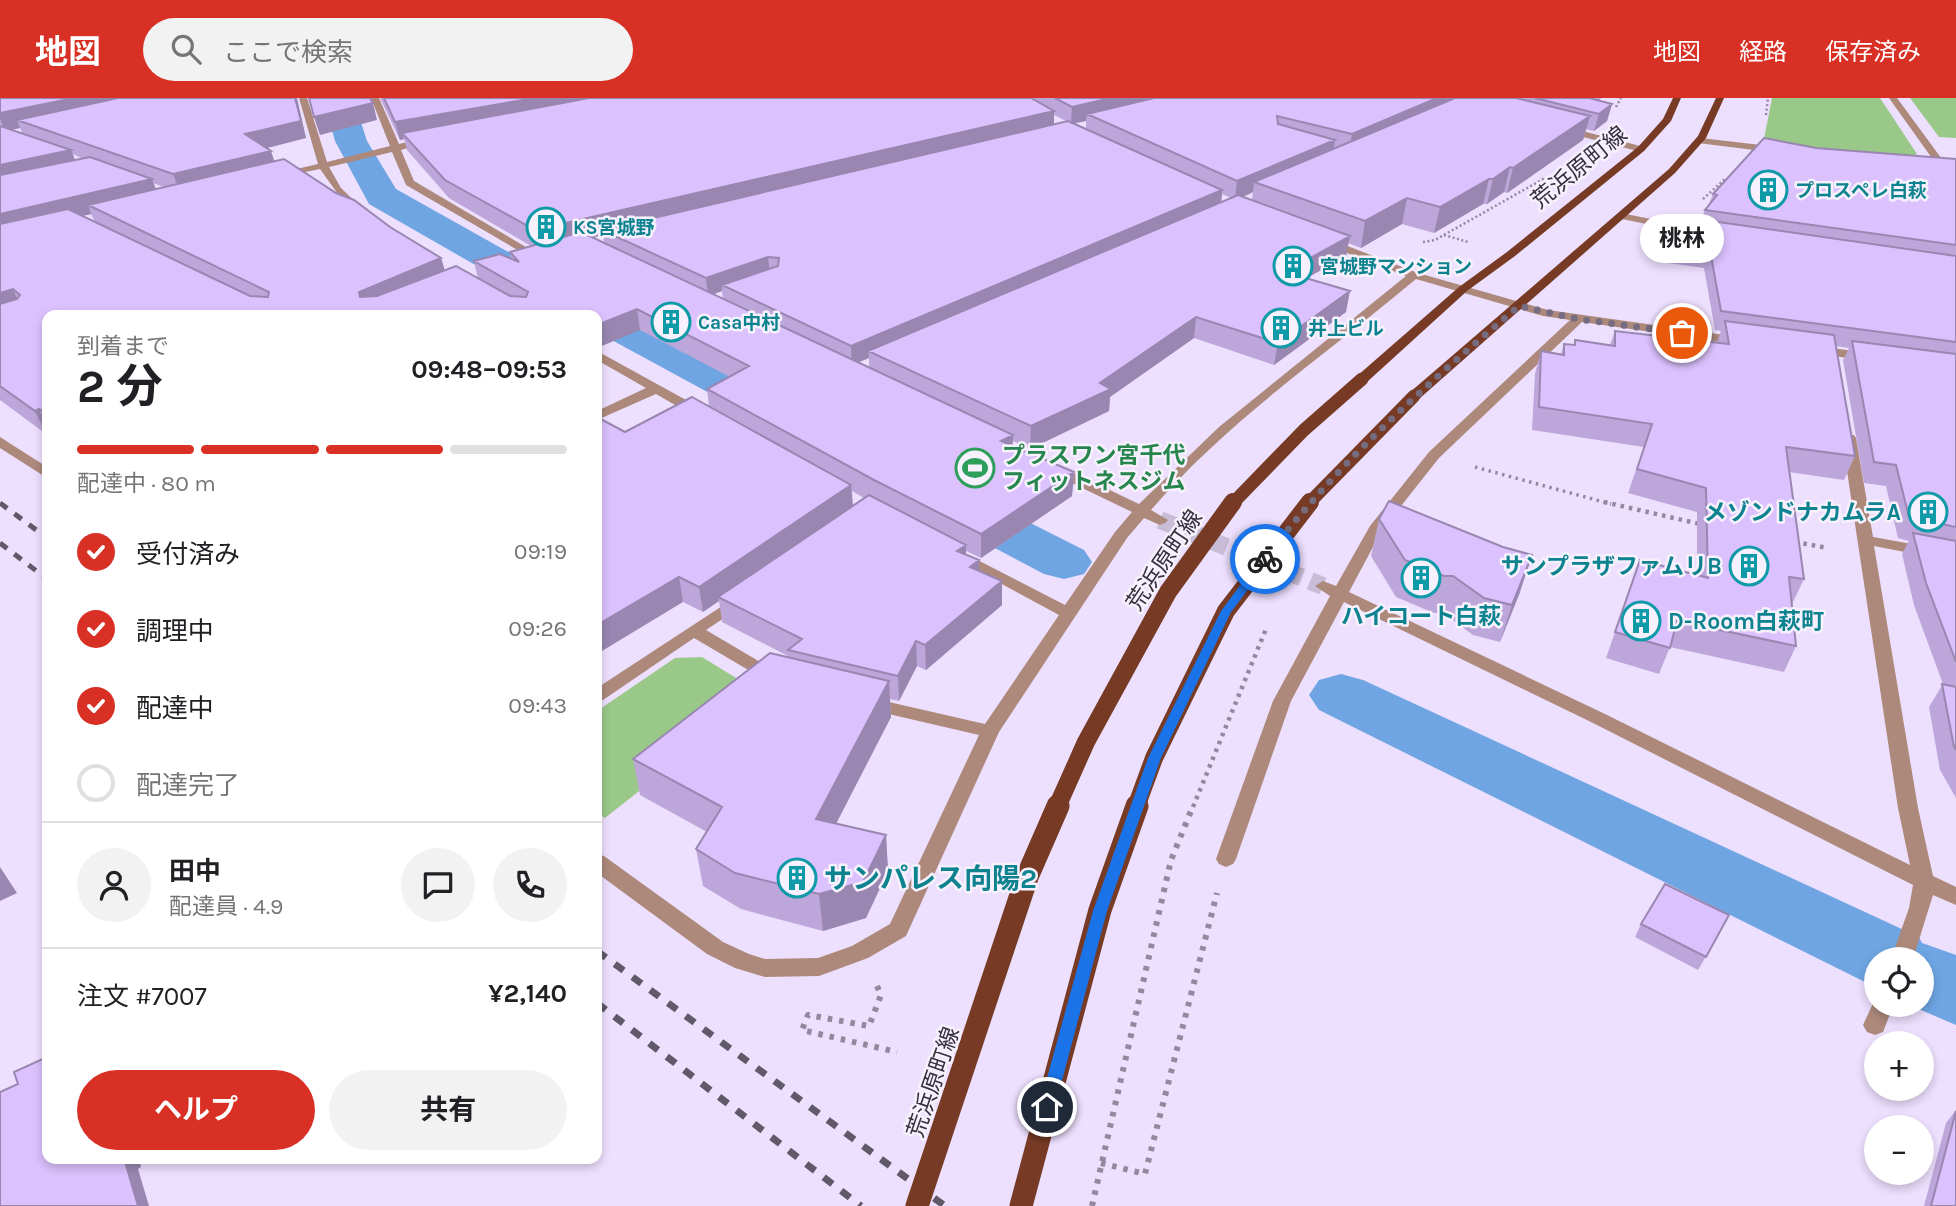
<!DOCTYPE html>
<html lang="ja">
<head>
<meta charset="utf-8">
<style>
  body { margin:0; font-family:Karla,"Noto Sans JP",sans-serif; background:#f2f2f2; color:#202124; height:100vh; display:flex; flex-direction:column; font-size:26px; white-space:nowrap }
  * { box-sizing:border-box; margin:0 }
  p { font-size:23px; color:#757577 }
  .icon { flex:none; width:38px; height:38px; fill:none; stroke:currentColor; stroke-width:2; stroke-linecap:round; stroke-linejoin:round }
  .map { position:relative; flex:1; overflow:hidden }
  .side { position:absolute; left:42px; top:212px; width:560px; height:854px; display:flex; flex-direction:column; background:#fff; border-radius:14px; box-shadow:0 4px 10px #0003 }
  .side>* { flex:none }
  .fabs { position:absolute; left:1864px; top:849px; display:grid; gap:14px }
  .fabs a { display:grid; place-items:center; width:70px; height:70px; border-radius:50%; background:#fff; box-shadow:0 4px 10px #0003; font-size:35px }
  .pin { position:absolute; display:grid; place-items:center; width:60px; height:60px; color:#fff; margin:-30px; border:4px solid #fff; border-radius:50%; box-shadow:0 2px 7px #0007 }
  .courier { position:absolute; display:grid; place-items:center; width:70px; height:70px; margin:-35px; border:5px solid #1a73e8; border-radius:50%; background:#fff; color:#222; box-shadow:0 2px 9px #0007 }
  .bubble { position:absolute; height:49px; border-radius:24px; background:#fff; box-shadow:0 4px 10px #0003; font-size:23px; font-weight:700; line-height:49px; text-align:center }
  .head em { font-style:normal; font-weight:700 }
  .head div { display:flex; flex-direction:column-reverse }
  .head { display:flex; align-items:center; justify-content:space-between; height:119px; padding:0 35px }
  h1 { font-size:46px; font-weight:700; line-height:52px }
  .bar { display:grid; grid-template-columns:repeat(4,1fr); gap:10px 7px; align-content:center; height:84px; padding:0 35px }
  .bar i { height:9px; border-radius:5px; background:#e0e0e0 }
  .bar .on { background:#d93025 }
  .bar p { grid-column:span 4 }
  .line { display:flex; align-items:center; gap:18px; padding:0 35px; border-top:2px solid #e0e0e0 }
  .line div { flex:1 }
  .round { display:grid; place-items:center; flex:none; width:74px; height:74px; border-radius:37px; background:#f2f2f2 }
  ol { padding:0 35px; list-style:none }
  li { display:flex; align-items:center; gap:21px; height:77px }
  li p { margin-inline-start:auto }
  li .icon { padding:7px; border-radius:50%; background:#d93025; color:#fff; stroke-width:4 }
  li:last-child { color:#757577 }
  li i { width:38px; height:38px; border:4px solid #e0e0e0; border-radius:50% }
  .action { display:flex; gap:14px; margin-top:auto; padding:14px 35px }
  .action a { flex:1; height:80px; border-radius:42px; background:#d93025; color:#fff; font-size:28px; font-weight:700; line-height:80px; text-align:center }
  .action a+a { background:#f2f2f2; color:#202124 }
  header { display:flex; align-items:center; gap:42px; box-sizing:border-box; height:98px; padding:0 35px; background:#d93025; color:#fff }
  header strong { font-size:33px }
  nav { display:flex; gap:38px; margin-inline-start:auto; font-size:24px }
  .search { width:490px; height:63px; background:#f2f2f2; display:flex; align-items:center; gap:18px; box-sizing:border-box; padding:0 24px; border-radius:38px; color:#757577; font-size:26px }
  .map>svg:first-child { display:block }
  .green { fill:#9ac888 }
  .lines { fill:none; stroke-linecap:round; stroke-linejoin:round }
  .canal { fill:#6ea5e2; fill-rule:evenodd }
  .minor-tunnel { stroke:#c8bcd7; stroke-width:18; stroke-dasharray:18 9; stroke-linecap:butt }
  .path-far3 { stroke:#93899e; stroke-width:2.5; stroke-dasharray:2 2.5; stroke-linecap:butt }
  .path-far2 { stroke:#93899e; stroke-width:3.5; stroke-dasharray:2.5 4.5; stroke-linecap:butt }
  .path-far1 { stroke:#93899e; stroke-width:4.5; stroke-dasharray:3.5 5; stroke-linecap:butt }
  .path { stroke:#93899e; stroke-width:6; stroke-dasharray:4.5 7; stroke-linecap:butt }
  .minor { fill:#ad897c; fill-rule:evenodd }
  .major { fill:#773b25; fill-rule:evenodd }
  .rail-far1 { stroke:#605969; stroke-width:5; stroke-dasharray:9 9; stroke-linecap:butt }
  .rail { stroke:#605969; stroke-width:7; stroke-dasharray:11 11; stroke-linecap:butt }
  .path-bridge-far1 { stroke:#93899e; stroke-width:4.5; stroke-dasharray:3.5 5; stroke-linecap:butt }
  .path-bridge { stroke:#93899e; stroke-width:6; stroke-dasharray:4.5 7; stroke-linecap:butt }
  .major-bridge-far2 { stroke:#773b25; stroke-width:13 }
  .major-bridge-far1 { stroke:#773b25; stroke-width:18 }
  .major-bridge { stroke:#773b25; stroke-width:23 }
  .wall { fill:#bca6da; fill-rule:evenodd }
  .shaded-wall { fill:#9987b1 }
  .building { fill:#dbc1fd; stroke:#9987b1; stroke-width:2 }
  .route { fill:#1a73e8 }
  .done { stroke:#756d7f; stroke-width:7; stroke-dasharray:0 12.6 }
  .labels { text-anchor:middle; stroke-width:5; stroke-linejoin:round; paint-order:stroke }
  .far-culture-label { font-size:19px; font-weight:bold; fill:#0d838f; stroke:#f6f1fd; text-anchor:start }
  .street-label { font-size:23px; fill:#35303b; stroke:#f6f1fd }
  .leisure-label { font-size:23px; font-weight:bold; fill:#27864d; stroke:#f6f1fd; text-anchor:start }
  .culture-label { font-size:23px; font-weight:bold; fill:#0d838f; stroke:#f6f1fd; text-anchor:end }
  .near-culture-label { font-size:28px; font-weight:bold; fill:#0d838f; stroke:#f6f1fd; text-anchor:start }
</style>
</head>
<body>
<header>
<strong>地図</strong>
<div class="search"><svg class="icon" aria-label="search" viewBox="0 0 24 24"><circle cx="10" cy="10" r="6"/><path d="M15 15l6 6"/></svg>ここで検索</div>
<nav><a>地図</a><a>経路</a><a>保存済み</a></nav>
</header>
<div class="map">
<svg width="1956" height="1108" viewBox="0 0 1956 1108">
  <rect width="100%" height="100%" fill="#eddffe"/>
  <path class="green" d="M1772 0H1880L1917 56 1905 60 1763 46Z
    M1910 0H1956V40L1939 39Z
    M702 559 762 596 605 720 597 715V613L675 560Z"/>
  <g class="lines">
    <path class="canal" d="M323 0H353L367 43 396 91 512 156 518 164 512 172 498 176 484 172 369 106 335 43Z
      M558 184 573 187 813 313 820 323 813 333 796 338 779 333 597 234V217C573 217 552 217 537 196L543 187Z
      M938 383 957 388 1084 452 1092 464 1084 476 1064 481 1044 476 919 410 912 399 919 388Z
      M1341 576 1363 582 1919 839 1922 845 1956 857V927L1907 906H1922V861H1876V887L1863 883 1319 612 1309 597 1319 582Z"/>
    <path class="minor-tunnel" d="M1160 422 1323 488"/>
    <path class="path-far3" d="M1616 9 1621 0
      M1766 17 1768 0
      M1703 101 1725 81
      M1444 137 1468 144
      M1423 144 1435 142 1545 80"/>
    <path class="path-far2" d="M1475 369 1611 406"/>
    <path class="path-far1" d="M1604 404 1700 426
      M1795 444 1828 450"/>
    <path class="path" d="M877 888 881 897 869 928 808 917 802 932 897 954
      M1101 1065 1145 1076 1217 795"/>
    <path class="minor" d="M299 0H307L327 64 390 48 371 0H379L399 46 429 39 434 42 401 52 414 83 543 159 533 161 406 87 392 54 329 69 341 90 367 115 362 118 345 106 320 71 275 80V76L318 66Z
      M1889 0H1897L1947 68 1945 70H1939Z
      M1563 28 1644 49 1646 51 1641 54 1560 33 1558 31Z
      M1701 40 1778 49 1783 52 1778 55 1698 45 1696 43Z
      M1621 115 1710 133 1715 136 1710 139 1617 120 1616 118Z
      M1321 141H1329L1418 175 1548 212 1746 240 1748 243 1742 247 1582 224 1439 360 1382 432 1349 494 1605 616 1910 767 1898 710 1842 340 1844 337H1854L1856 340 1873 439 1956 454V464L1874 448 1918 710 1933 778 1956 789V807L1933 797 1913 861H1891L1909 810 1913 787 1591 624 1344 504 1291 603 1236 761 1233 766 1226 769 1219 766 1216 761 1273 603 1330 498 1315 488 1323 483 1336 488 1370 428 1429 354 1570 222 1543 218 1416 181C1327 256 1227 323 1151 412L1168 422 1165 425 1160 427 1144 420 1127 440 999 634 906 838 868 860 819 878 765 879 735 870 707 856 597 775V756L604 758 723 844 749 856 765 861 818 860 852 848 890 826 979 637 867 611 858 605 867 599 985 626 1059 517 950 458 958 453 964 455 1065 507 1115 434 1132 414 1047 373 1045 370 1047 367H1057L1139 406 1219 329 1406 178 1321 145Z
      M1815 248 1870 255 1876 259 1870 263 1811 255V249Z
      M597 253 706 313 708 316 706 319H696L656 296 597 322V313L646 290 597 262Z
      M0 339 47 369V380L0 350Z
      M739 497 747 502 745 506 706 532 779 575 782 579 779 583H767L694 540 603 602 597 604V590Z
      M1876 899V906H1894L1883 934 1875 937 1867 934 1863 927Z"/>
    <path class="major" d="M1673 0H1681L1671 23 1644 53 1515 158 1467 193 1367 284H1357V278L1459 189 1507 154 1638 49 1663 21Z
      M1716 0H1724L1706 40 1675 75 1419 301H1409V295L1669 71 1698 38Z"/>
    <path class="rail-far1" d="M0 405 47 440
      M0 445 47 481"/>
    <path class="rail" d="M597 853 945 1108
      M597 905 861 1108"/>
    <path class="path-bridge-far1" d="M1193 709 1266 531"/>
    <path class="path-bridge" d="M1092 1108 1171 762 1193 708"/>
    <path class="major-bridge-far2" d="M1232 406 1304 332 1362 281
      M1308 406 1414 298"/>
    <path class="major-bridge-far1" d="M1057 709 1086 644 1168 494 1233 404
      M1136 709 1154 660 1226 513 1310 404"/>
    <path class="major-bridge" d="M917 1108 1027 779 1058 708
      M1021 1108 1100 812 1137 708"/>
  </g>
  <path class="wall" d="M0 0 296 1 306 40 267 50 274 63 390 129 441 160 445 173 478 181 474 163 511 161 510 154 531 148 449 100 407 52 404 41 400 42 380 0H1601L1599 3 1612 6 1607 23 1594 33 1586 31 1583 42 1507 95 1504 94 1487 106H1483L1434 135 1402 126 1361 150 1348 145 1346 158 1307 180 1346 214 1274 267 1194 240 1110 299 1109 313 1030 351 1013 343 1012 348 1074 374 1072 398 981 460 966 453V457L979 462V473L1002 483V507L926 572 917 568 899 603 890 601 891 619 836 725 886 737 888 773 866 820 823 833 741 811 703 788 696 751 707 734 640 697 633 661 788 559V558L722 524 719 503 703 514 683 504 625 334 709 308 707 291 730 279 640 232 47 217V335L46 336 0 302ZM1054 17 1066 23 1054 26ZM1086 23V31L1075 25ZM20 30 23 36 12 32ZM73 56 79 59 84 61 75 62ZM153 85 158 87 164 89 155 91ZM1253 94 1252 102 1243 99 1248 97ZM1222 96 1231 100 1221 104ZM91 116 95 124 82 118ZM603 137 604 145 593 140ZM722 193 723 201 714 196ZM869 260V269L858 264ZM852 393 864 400 853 408Z
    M1816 50 1956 61V700L1940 672 1929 609 1943 586 1914 507 1902 456 1909 443 1898 440 1886 388 1864 385 1843 262 1849 250 1836 248 1855 358 1844 382 1789 374 1804 481 1792 506 1796 548 1784 574 1670 549 1659 576 1606 560 1640 462 1697 477V414L1628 395 1644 349 1532 332 1535 276 1541 253 1561 256 1564 246 1574 247 1575 242 1610 247 1615 233 1717 245 1721 233 1715 232 1704 170 1668 165 1674 147 1701 122 1705 112 1709 106 1713 96Z
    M1379 421 1520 494 1500 544 1473 537 1443 515H1434L1396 499 1371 458Z
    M1641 826 1722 831 1698 872 1635 839Z
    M1956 1012V1108H1924L1946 1025Z"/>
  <path class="shaded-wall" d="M74 0H160L17 22 20 30 5 33 0 21V15Z
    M295 0H297L306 40 251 54 245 36Z
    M535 0H633L402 35 404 41 400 42 395 24Z
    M1111 0H1183L1087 16 1086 23 1071 26 1072 9Z
    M1437 0H1457L1349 54 1352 36Z
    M373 5 377 22 320 37 314 19Z
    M1612 6 1607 23 1594 33 1599 16Z
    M1054 13V30L602 132 603 137 539 152 535 132Z
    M1590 18 1583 42 1507 95 1513 70Z
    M1335 42 1332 60 1254 84 1253 94 1235 102 1237 83Z
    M71 52 78 70 0 87V67Z
    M271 53 277 71 180 94 173 76Z
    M1510 69 1504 94 1487 106 1493 81Z
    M152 81 159 99 88 107 91 116 0 137V116Z
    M1489 81 1483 106 1434 135 1440 109Z
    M1222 92 1221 109 868 253 869 260 852 267 851 248Z
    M1407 100 1402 126 1361 150 1365 123Z
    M1350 138 1346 158 1282 194 1285 174Z
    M768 159 770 177 722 187V193L708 198 706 180Z
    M441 160 447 180 365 215 359 194Z
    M13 191 22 212 0 219V195Z
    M1350 193 1346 214 1274 267 1278 245Z
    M637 211 640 232 597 250V227Z
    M1196 219 1194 240 1110 299 1109 313 1030 351 1031 328 1100 285Z
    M39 311 47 328V335L46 336 35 313Z
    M1013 337 1012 360 1001 343Z
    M1074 374 1072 398 981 460V436Z
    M851 387 853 411 718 499 719 503 703 514 699 489Z
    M966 447V471L957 453Z
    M1532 457 1520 494 1500 544 1512 507Z
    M979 462V486L970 469Z
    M679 479 683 504 597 556V527Z
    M1002 483V507L926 572 925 547Z
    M916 543 917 568 899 603 898 578Z
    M889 583 891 619 820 757 816 721Z
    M886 737 888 773 866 820 823 833 819 796Z
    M0 769 17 795 0 803Z
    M124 1060H139L141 1069 138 1071 149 1108H138Z"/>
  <path class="building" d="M0 0H74L0 15Z
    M118 0H295L301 23 245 36 271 53 173 76 17 22Z
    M309 0H370L373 5 314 19Z
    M384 0H535L395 24Z
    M589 0H1031L1054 13 535 132 445 82 402 35Z
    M1055 0H1111L1072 9Z
    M1154 0H1437L1352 36 1277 18 1278 26 1335 42 1237 83 1087 16Z
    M1455 0H1516L1590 18 1513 70 1510 69 1493 81H1489L1440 109 1407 100 1365 123 1254 84Z
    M1535 0H1589L1612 6 1599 16Z
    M1068 23 1222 92 851 248 722 187 778 168 779 160 768 159 706 180 602 132Z
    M0 28 71 52 0 67Z
    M1764 40 1816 50 1956 61V147L1705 112 1717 97 1713 96Z
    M90 59 152 81 0 116V77Z
    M284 61 336 95 354 102 390 129 441 160 359 194 360 199 377 198 456 168 510 198 526 199 528 194 474 163 500 156 519 164 510 154 581 134 1013 337 1001 343 1074 374 981 436 874 382 707 291 749 268 637 211 597 227V217H47V316L39 311 35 313 0 288V206L17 201 20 197 13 191 0 195V126L68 111 250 198 268 199 269 194 88 107Z
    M1238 97 1350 138 1285 174 1350 193 1278 245 1196 219 1100 285 1111 291 1031 328 868 253Z
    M1697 121 1956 158V244L1721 213 1710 152 1674 147Z
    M1725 223 1834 237 1855 358 1786 349 1804 481 1789 479 1796 548 1677 523 1670 550 1615 534 1640 462 1708 480 1706 390 1637 371 1652 326 1539 309 1541 253 1564 257V246L1575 247V242L1615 248V233L1729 246Z
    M1852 243 1956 256V429L1909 419 1896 367 1874 364Z
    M692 299 851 387 699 489 679 479 597 527V319L625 334Z
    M869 397 966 447 957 453 979 462 970 469 1002 483 925 547 916 543 898 578 788 552 802 541 718 499Z
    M1389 403 1503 449 1532 457 1512 507 1484 500 1453 478H1444L1405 462 1379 421Z
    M1913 435 1956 443V564L1926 485Z
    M770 555 889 583 816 721 886 737 863 784 819 796 735 775 696 751 722 709 633 661Z
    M1942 586 1956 589V651L1954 649Z
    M1665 786 1729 817 1706 859 1641 826Z
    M47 959V1060H124L138 1108H0V994L18 986 14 974Z
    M1956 1013V1108H1931Z"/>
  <path class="route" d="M1262 458 1271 461 1231 514 1161 660 1107 813 1055 1009 1053 1014H1041L1039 1009 1093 813 1148 660 1221 513Z"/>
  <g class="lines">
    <path class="done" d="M1265 461C1338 364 1427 286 1519 208L1578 221 1682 235"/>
  </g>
  <defs>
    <symbol id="building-ring" viewBox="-11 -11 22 22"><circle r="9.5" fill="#f6f1fd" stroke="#0f9aa8" stroke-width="1.5"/><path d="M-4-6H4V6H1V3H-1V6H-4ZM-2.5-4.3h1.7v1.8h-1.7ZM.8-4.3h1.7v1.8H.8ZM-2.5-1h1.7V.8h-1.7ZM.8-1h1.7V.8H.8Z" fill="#0f9aa8"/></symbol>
    <symbol id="stadium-ring" viewBox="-11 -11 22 22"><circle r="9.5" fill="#f6f1fd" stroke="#2e9e5b" stroke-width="1.5"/><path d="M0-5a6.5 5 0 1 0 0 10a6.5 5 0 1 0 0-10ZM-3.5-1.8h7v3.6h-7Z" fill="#2e9e5b"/></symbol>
  </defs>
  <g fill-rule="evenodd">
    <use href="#building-ring" x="1746" y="70" width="44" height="44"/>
    <use href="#building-ring" x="524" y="107" width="44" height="44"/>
    <use href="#building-ring" x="1271" y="146" width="44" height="44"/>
    <use href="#building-ring" x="649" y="202" width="44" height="44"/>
    <use href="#building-ring" x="1259" y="208" width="44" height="44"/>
    <use href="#stadium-ring" x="953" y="348" width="44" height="44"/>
    <use href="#building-ring" x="1906" y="392" width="44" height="44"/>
    <use href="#building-ring" x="1727" y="446" width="44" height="44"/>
    <use href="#building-ring" x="1399" y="458" width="44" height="44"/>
    <use href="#building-ring" x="1619" y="501" width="44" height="44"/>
    <use href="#building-ring" x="775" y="758" width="44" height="44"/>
  </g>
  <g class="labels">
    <g class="far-culture-label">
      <text x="1795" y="99">プロスペレ白萩</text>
      <text x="573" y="136">KS宮城野</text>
      <text x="1320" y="175">宮城野マンション</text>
      <text x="698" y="231">Casa中村</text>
      <text x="1308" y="237">井上ビル</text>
    </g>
    <g class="street-label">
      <text transform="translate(1579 69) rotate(-39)" y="8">荒浜原町線</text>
      <text transform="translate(1164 462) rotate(-56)" y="8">荒浜原町線</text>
      <text transform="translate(933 984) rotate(-71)" y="8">荒浜原町線</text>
    </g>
    <g class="leisure-label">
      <text x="1002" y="365">プラスワン宮千代<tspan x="1002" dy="26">フィットネスジム</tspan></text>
    </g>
    <g class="culture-label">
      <text x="1901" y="422">メゾンドナカムラA</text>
      <text x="1722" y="476">サンプラザファムリB</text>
      <text x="1421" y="526" text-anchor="middle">ハイコート白萩</text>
      <text x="1668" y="531" text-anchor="start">D-Room白萩町</text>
    </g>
    <g class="near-culture-label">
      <text x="824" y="790">サンパレス向陽2</text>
    </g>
  </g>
</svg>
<div class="fabs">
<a><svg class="icon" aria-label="locate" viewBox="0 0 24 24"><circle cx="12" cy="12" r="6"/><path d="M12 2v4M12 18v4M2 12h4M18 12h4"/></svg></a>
<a>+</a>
<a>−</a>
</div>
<div class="pin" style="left:1682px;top:235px;background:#ea580c"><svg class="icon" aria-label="bag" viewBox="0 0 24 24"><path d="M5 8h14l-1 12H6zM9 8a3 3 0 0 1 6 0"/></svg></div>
<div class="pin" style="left:1047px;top:1009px;background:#1f2937"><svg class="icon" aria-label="home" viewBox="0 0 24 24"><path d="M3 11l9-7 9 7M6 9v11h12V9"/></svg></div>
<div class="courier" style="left:1265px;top:461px"><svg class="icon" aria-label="bike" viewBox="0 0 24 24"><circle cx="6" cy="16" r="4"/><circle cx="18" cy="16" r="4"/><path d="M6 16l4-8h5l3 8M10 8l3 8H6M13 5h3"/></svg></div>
<div class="bubble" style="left:1640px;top:116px;width:84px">桃林</div>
<section class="side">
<div class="head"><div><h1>2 分</h1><p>到着まで</p></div><em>09:48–09:53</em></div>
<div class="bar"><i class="on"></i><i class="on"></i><i class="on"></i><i></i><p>配達中 · 80 m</p></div>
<ol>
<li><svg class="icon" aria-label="check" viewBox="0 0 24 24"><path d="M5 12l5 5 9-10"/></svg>受付済み<p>09:19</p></li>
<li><svg class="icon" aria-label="check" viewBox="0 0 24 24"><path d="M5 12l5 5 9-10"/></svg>調理中<p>09:26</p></li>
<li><svg class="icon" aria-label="check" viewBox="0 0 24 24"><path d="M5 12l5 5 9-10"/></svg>配達中<p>09:43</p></li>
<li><i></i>配達完了</li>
</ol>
<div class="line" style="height:126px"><a class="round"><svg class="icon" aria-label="person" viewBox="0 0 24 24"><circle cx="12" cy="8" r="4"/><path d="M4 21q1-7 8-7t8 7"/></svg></a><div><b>田中</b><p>配達員 · 4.9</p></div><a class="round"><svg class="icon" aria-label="chat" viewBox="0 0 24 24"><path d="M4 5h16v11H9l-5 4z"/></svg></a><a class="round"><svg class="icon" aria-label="phone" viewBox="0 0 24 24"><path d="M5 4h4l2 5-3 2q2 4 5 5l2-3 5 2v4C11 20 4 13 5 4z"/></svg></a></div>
<div class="line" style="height:91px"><div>注文 #7007</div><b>¥2,140</b></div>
<div class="action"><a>ヘルプ</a><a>共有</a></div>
</section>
</div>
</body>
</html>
